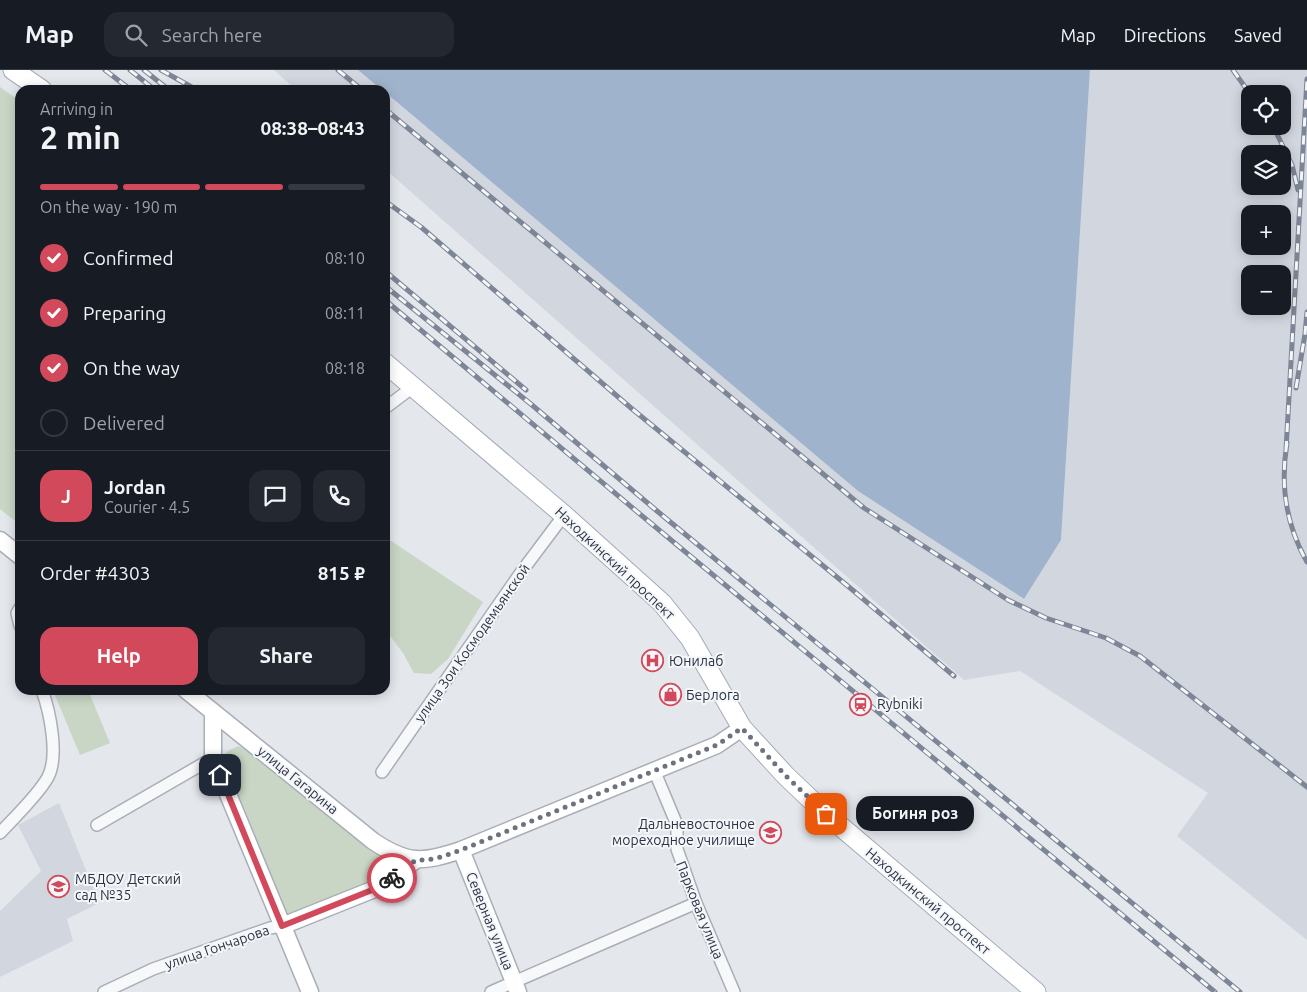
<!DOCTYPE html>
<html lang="en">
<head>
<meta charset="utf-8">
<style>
  body { margin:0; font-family:Ubuntu,sans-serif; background:#242831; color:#f1f3f6; height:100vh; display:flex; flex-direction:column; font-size:19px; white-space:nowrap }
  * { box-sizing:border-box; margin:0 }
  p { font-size:16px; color:#9ea1a6 }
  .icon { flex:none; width:28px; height:28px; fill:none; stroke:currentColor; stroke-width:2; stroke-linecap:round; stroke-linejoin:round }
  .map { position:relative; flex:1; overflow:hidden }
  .sheet { position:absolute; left:15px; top:15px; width:375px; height:610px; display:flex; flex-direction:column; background:#171b24; border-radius:15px; box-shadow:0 2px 12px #0003 }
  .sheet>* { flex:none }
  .fabs { position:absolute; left:1241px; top:15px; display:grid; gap:10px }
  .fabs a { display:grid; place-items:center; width:50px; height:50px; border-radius:10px; background:#171b24; box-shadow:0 2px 12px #0003; font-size:25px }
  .pin { position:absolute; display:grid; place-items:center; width:42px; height:42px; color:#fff; margin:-21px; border-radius:10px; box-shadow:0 2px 8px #0006 }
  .courier { position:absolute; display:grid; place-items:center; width:50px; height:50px; margin:-25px; border:4px solid #d1495b; border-radius:50%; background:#fff; color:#222; box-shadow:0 1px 6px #0007 }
  .bubble { position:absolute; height:35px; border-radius:15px; background:#171b24; box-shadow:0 2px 12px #0003; font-size:16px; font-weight:700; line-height:35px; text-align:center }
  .summary em { font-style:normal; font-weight:700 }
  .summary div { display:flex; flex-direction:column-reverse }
  .summary { display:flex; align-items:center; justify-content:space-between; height:85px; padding:0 25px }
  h1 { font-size:32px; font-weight:700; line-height:38px }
  .bar { display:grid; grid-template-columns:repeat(4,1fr); gap:8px 5px; align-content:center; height:60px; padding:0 25px }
  .bar i { height:6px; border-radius:4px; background:#363941 }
  .bar .current { background:#d1495b }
  .bar p { grid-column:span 4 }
  .line { display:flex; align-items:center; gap:12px; padding:0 25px; border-top:1px solid #363941 }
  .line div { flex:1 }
  .round { display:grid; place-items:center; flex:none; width:52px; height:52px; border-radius:15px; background:#242831 }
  ol { padding:0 25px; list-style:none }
  li { display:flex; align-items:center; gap:15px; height:55px }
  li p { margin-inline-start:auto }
  li .icon { padding:5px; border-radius:50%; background:#d1495b; color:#fff; stroke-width:4 }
  li:last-child { color:#9ea1a6 }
  li i { width:28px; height:28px; border:2px solid #363941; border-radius:50% }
  .cta { display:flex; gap:10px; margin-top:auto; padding:10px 25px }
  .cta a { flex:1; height:58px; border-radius:15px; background:#d1495b; color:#fff; font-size:20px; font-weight:700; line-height:58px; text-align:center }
  .cta a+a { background:#242831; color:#f1f3f6 }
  header { display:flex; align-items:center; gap:30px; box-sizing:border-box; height:70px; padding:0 25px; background:#171b24; border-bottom:1px solid #363941 }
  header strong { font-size:24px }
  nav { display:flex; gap:28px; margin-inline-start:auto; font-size:18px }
  .search { width:350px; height:45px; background:#242831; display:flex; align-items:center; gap:12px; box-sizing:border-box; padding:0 18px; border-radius:15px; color:#9ea1a6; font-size:19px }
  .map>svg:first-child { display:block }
  .built { fill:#d2d6de; fill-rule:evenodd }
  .green { fill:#c9d6c5 }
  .water { fill:#9fb4cc }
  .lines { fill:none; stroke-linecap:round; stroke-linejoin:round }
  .street-casing { stroke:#a9aeb7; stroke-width:14 }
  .secondary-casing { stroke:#a9aeb7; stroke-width:19 }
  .primary-casing { stroke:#a3abb8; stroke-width:21 }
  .street { stroke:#f7f8fa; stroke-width:11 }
  .secondary { stroke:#fff; stroke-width:16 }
  .primary { stroke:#fff; stroke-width:19 }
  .rail-casing { stroke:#7d8696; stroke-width:5 }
  .rail { stroke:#f4f6f9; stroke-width:3; stroke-dasharray:9; stroke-linecap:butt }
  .done { stroke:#6c737f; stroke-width:5; stroke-dasharray:0 9 }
  .route { stroke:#d1495b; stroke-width:6 }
  .labels { text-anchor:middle; stroke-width:4; stroke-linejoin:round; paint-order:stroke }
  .street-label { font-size:14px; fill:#2b3445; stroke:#f4f6f9 }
  .poi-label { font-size:14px; fill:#2b3445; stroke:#f4f6f9; text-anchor:start }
</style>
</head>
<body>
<header>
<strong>Map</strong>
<div class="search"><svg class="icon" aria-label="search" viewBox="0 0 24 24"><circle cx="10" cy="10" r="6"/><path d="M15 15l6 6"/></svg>Search here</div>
<nav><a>Map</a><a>Directions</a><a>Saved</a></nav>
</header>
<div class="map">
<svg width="1307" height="922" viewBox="0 0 1307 922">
  <rect width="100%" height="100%" fill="#e4e7ec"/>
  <path class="built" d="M274 0H358L382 20H296Z
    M1090 0H1307V870L1177 766 1208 723 1020 601 964 610 385 99V22L858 421 1024 529 1061 470ZM1250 24H1282V56H1250ZM1250 84H1282V116H1250ZM1250 144H1282V176H1250ZM1250 204H1282V236H1250Z
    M59 733 99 833 67 849 73 871 0 907V841L41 801 18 755Z"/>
  <path class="green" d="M0 17 20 31V445L15 451 0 439Z
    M385 467 483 532 448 589 431 604 414 603 403 583 385 559Z
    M62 620H88L110 673 80 685 54 623Z
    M238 676 250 681 378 784 379 812 287 846 220 688 228 681Z"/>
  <path class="water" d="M358 0H1090L1061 470 1024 529 858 421 385 22V20H382Z"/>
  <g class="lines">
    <defs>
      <path id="street" d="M385 338 413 317
        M20 538 17 543 20 556
        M654 700 677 755V779L696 833 734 922
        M382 702 522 501 564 445
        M97 755 213 688
        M0 763C13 749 39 724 48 707 59 686 50 642 42 620
        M104 922 153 899 270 858 282 856
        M491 922 696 833"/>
      <path id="secondary" d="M0 470 20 486
        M186 620 373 771C407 794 423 793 461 780L717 675 742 658
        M213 643V688L310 922
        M461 780 518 922
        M282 856 377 818 416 790"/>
      <path id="primary" d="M13 0 42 20
        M385 293 564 445 662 533 690 568 742 658 786 706 826 744 1036 922"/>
    </defs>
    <use href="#street" class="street-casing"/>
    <use href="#secondary" class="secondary-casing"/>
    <use href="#primary" class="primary-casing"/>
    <use href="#street" class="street"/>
    <use href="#secondary" class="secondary"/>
    <use href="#primary" class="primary"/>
    <defs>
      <path id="rail" d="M105 0 131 20
        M130 0 155 20
        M144 0 169 20
        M161 0 197 20
        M338 0 362 20
        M1233 0 1250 24
        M385 39 864 438 1008 530 1046 548 1106 568 1140 586 1307 717
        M1273 56 1292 95 1298 120
        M385 131 421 157 631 338 849 517 954 606
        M385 201 526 320
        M385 216 532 335 657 441 1240 922
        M385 230 647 450 1215 922
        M1296 318 1305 264 1307 242
        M1287 373C1280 415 1286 455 1307 492
        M1286 380 1307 9"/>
    </defs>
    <use href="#rail" class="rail-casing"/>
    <use href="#rail" class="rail"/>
  </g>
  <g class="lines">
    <path class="done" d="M392 808 416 790H427L441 787 461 780 717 675 742 658 786 706 826 744"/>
    <path class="route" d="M220 705 282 856 377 818 392 808"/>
  </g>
  <defs>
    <symbol id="hospital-ring" viewBox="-11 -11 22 22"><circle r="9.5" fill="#f4f6f9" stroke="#d1495b" stroke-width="1.5"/><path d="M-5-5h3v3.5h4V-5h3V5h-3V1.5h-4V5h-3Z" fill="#d1495b"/></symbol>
    <symbol id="shop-ring" viewBox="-11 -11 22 22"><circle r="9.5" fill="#f4f6f9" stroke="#d1495b" stroke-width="1.5"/><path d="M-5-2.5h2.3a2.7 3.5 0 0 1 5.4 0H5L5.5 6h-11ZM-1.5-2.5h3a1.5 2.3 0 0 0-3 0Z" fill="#d1495b"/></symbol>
    <symbol id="station-ring" viewBox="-11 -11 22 22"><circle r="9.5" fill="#f4f6f9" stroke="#d1495b" stroke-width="1.5"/><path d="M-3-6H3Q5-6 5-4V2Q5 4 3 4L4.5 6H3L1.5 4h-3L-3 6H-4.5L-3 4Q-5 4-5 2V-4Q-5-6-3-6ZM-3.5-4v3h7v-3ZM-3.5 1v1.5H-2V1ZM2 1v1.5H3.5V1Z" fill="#d1495b"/></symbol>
    <symbol id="university-ring" viewBox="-11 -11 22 22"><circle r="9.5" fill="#f4f6f9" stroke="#d1495b" stroke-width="1.5"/><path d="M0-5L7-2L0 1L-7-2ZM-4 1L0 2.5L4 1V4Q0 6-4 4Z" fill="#d1495b"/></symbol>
    <symbol id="school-ring" viewBox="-11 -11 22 22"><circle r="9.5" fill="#f4f6f9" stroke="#d1495b" stroke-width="1.5"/><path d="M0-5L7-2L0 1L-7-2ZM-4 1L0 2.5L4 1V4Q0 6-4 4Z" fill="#d1495b"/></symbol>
  </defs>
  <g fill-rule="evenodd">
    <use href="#hospital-ring" x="640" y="578" width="25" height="25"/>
    <use href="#shop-ring" x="658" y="612" width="25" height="25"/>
    <use href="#station-ring" x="848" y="622" width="25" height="25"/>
    <use href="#university-ring" x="758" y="750" width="25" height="25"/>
    <use href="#school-ring" x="46" y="804" width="25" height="25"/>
  </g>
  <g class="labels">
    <g class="street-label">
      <text transform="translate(615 493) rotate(43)" y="5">Находкинский проспект</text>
      <text transform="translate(472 573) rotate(-55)" y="5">улица Зои Космодемьянской</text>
      <text transform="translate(298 710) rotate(39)" y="5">улица Гагарина</text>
      <text transform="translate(928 831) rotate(40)" y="5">Находкинский проспект</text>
      <text transform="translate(700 840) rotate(68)" y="5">Парковая улица</text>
      <text transform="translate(490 851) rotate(68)" y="5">Северная улица</text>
      <text transform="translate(217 877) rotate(-19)" y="5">улица Гончарова</text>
    </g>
    <g class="poi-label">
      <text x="669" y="596">Юнилаб</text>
      <text x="686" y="630">Берлога</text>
      <text x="877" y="639">Rybniki</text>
      <text x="755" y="759" text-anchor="end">Дальневосточное<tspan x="755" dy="16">мореходное училище</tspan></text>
      <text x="75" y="814">МБДОУ Детский<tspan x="75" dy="16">сад №35</tspan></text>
    </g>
  </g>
</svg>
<div class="fabs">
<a><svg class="icon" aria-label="locate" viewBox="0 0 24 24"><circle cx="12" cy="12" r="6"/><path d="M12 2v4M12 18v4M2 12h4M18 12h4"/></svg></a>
<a><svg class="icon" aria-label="layers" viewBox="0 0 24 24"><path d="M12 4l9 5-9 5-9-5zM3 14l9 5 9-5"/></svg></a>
<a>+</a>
<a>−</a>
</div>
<div class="pin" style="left:826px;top:744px;background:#ea580c"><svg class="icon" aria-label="bag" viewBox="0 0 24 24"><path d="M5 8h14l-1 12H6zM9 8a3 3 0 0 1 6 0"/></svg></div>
<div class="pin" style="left:220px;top:705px;background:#1f2937"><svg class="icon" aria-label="home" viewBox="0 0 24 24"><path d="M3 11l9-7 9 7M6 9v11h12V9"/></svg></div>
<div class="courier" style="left:392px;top:808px"><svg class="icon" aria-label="bike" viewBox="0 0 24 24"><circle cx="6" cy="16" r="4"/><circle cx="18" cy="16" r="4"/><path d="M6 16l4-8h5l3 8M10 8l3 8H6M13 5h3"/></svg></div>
<div class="bubble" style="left:856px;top:726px;width:118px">Богиня роз</div>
<section class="sheet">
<div class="summary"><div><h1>2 min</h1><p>Arriving in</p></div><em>08:38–08:43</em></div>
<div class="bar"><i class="current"></i><i class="current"></i><i class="current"></i><i></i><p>On the way · 190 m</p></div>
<ol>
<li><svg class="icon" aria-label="check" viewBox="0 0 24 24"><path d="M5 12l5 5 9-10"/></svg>Confirmed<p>08:10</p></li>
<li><svg class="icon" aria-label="check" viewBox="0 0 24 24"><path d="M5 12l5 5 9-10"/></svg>Preparing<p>08:11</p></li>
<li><svg class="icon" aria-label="check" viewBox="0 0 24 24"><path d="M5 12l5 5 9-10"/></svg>On the way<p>08:18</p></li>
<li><i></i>Delivered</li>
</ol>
<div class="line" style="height:90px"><b class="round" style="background:#d1495b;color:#fff">J</b><div><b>Jordan</b><p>Courier · 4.5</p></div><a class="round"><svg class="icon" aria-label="chat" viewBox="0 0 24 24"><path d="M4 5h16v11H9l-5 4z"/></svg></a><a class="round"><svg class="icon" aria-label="phone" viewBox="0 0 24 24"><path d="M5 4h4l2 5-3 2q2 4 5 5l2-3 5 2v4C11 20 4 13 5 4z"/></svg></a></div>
<div class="line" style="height:65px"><div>Order #4303</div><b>815 ₽</b></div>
<div class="cta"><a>Help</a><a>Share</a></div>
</section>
</div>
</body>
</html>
